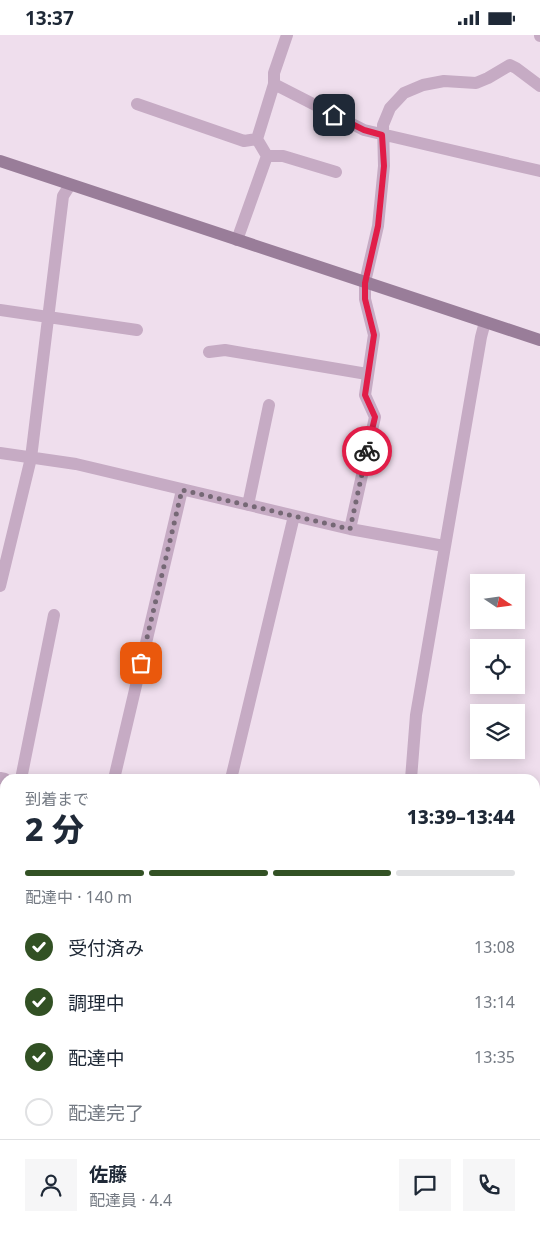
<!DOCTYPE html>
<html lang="ja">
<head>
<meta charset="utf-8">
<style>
  body { margin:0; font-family:"Noto Sans","Noto Sans JP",sans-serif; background:#f6f6f7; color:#1f2937; height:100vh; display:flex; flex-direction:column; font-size:19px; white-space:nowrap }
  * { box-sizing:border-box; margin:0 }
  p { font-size:16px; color:#747a83 }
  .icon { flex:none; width:28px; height:28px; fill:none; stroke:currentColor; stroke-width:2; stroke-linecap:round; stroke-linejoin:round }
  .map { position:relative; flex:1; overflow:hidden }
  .panel { position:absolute; left:0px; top:739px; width:540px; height:466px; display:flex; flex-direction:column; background:#fff; border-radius:15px 15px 0 0; box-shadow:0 2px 12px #0003 }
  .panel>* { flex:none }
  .needle { width:32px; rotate:103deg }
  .buttons { position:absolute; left:470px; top:539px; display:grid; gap:10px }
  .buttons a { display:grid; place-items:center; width:55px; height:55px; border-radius:0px; background:#fff; box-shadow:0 2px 12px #0003; font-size:25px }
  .pin { position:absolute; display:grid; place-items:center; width:42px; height:42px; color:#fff; margin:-21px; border-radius:10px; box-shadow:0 2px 8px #0006 }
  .courier { position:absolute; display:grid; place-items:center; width:50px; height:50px; margin:-25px; border:4px solid #e11d48; border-radius:50%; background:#fff; color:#222; box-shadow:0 1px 6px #0007 }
  .summary em { font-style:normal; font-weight:800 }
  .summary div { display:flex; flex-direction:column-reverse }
  .summary { display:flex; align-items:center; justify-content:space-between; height:85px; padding:0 25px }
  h1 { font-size:32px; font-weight:800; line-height:38px }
  .bar { display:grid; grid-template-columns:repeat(4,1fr); gap:8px 5px; align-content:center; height:60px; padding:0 25px }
  .bar i { height:6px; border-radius:4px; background:#e0e1e3 }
  .bar .active { background:#325124 }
  .bar p { grid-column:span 4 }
  .line { display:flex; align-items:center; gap:12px; padding:0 25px; border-top:1px solid #e0e1e3 }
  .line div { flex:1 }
  .round { display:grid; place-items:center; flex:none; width:52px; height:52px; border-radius:0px; background:#f6f6f7 }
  ol { padding:0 25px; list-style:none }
  li { display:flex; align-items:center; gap:15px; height:55px }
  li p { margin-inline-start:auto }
  li .icon { padding:5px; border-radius:50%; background:#325124; color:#fff; stroke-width:4 }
  li:last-child { color:#747a83 }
  li i { width:28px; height:28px; border:2px solid #e0e1e3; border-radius:50% }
  .status { display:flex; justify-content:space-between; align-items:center; height:35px; padding:0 25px; background:#fff; direction:ltr }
  .status svg { height:14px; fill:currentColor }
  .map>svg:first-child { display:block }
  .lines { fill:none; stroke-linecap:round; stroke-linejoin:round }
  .river { stroke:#8ea980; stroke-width:32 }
  .path { stroke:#b296b0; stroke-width:3; stroke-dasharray:2.5 2.5; stroke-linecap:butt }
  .street { stroke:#c6abc4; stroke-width:12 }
  .secondary { stroke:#997d99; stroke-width:12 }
  .done { stroke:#756875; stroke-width:5; stroke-dasharray:0 9 }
  .route { stroke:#e11d48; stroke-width:6 }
</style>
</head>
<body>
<div class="status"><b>13:37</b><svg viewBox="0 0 49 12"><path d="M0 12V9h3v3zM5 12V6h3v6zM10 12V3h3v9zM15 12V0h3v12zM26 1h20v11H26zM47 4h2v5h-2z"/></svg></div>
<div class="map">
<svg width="540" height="1204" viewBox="0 0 540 1204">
  <rect width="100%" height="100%" fill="#efdeed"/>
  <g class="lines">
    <path class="river" d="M535 1053 540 1022
      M535 1199 539 1204"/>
    <path class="path" d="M535 774 540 775
      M91 1204 92 1200"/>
    <path class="street" d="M540 0V1
      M274 49 364 95 540 136
      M137 69 244 106 257 104 267 121
      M257 104 274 49V38L287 0
      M237 205 267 121H283L336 137
      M0 275 137 295
      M209 317 225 315 367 339
      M0 418 76 429 350 494 444 511
      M248 470 269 370
      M350 494 375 382 365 360 374 300 365 264V247L378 191 384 131 383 90 390 73 404 58 423 50 444 46 476 48 488 43 510 30 516 33 540 51
      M0 551 31 423 63 161 70 150
      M0 743 5 744
      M21 744 54 580
      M114 744 182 455
      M231 744 294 481
      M411 744 416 680 481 302 485 287
      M535 939 540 909
      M0 947 5 950
      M0 1045 5 1046
      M535 1133 540 1134
      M506 1204 507 1200"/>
    <path class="secondary" d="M0 126 540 305"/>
  </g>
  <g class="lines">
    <path class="done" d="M141 628 182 455 350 494 367 416"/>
    <path class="route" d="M334 80 364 95 382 100 384 131 378 191 365 248V264L374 300 365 360 375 382 367 416"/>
  </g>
</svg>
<div class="buttons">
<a><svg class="needle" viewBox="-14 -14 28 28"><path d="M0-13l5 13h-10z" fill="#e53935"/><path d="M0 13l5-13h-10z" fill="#747a83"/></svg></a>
<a><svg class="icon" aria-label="locate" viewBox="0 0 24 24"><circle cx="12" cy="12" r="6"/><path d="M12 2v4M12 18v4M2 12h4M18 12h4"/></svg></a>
<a><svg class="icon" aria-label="layers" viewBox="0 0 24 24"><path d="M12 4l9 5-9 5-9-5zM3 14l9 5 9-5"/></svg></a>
</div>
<div class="pin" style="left:141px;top:628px;background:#ea580c"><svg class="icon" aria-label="bag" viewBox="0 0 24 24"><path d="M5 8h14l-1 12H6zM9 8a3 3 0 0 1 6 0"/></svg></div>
<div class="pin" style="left:334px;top:80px;background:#1f2937"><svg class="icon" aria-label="home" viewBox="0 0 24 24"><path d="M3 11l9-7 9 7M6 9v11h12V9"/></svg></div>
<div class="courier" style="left:367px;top:416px"><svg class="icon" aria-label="bike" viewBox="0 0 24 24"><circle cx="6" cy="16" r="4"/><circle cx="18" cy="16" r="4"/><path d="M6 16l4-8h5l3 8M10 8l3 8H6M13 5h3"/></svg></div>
<section class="panel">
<div class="summary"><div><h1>2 分</h1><p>到着まで</p></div><em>13:39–13:44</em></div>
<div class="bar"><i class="active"></i><i class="active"></i><i class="active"></i><i></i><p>配達中 · 140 m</p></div>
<ol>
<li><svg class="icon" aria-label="check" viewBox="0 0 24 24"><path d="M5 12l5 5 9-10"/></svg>受付済み<p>13:08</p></li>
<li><svg class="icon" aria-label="check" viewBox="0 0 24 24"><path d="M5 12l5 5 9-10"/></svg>調理中<p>13:14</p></li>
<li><svg class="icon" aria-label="check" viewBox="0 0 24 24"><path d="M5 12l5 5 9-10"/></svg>配達中<p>13:35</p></li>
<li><i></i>配達完了</li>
</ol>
<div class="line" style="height:90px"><a class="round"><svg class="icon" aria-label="person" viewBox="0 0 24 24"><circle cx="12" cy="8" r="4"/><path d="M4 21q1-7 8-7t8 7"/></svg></a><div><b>佐藤</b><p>配達員 · 4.4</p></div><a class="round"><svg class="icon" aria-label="chat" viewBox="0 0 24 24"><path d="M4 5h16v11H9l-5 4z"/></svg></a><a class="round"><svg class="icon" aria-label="phone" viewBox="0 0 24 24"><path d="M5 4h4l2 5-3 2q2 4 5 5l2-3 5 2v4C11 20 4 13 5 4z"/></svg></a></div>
</section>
</div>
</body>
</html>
